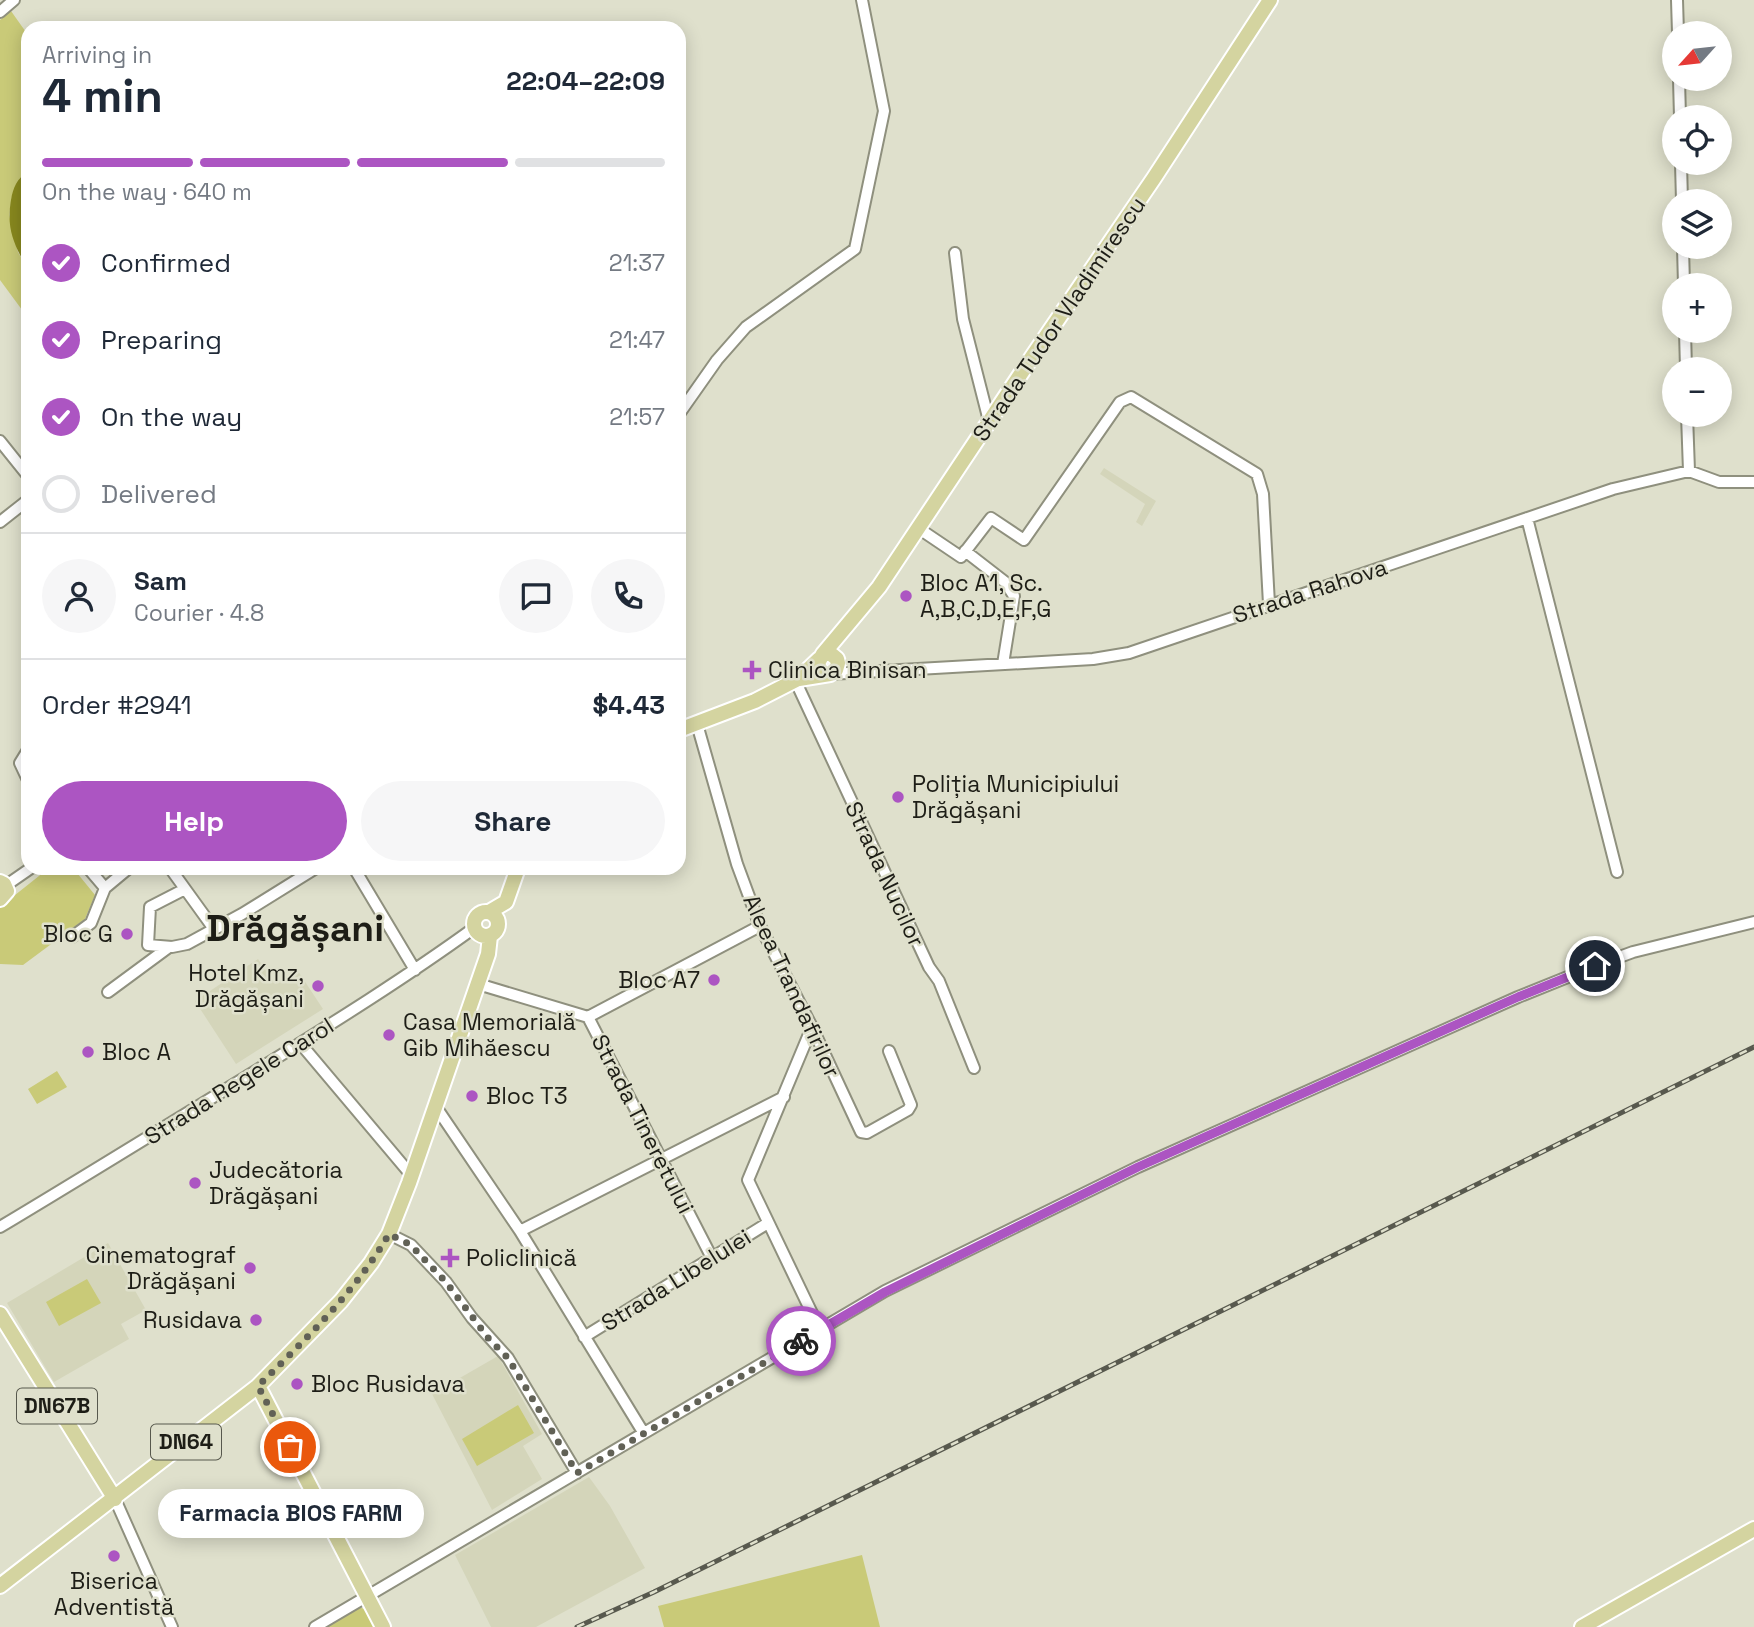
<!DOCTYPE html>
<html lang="en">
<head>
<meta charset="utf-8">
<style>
  body { margin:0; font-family:"Space Grotesk",sans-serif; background:#f6f6f7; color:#1f2937; height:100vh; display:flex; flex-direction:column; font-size:26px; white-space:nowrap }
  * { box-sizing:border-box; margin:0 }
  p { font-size:23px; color:#747a83 }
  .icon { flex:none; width:38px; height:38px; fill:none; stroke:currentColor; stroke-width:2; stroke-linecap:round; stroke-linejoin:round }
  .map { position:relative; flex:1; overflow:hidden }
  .details { position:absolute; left:21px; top:21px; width:665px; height:854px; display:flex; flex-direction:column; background:#fff; border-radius:21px; box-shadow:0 4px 18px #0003 }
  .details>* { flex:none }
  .needle { width:46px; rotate:243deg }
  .controls { position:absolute; left:1662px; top:21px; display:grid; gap:14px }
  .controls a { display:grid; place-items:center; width:70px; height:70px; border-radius:50%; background:#fff; box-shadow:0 4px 18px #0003; font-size:35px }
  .pin { position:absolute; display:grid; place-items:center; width:60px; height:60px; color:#fff; margin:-30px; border:4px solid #fff; border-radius:50%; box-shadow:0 2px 7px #0007 }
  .courier { position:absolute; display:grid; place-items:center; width:70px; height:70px; margin:-35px; border:5px solid #ac55c2; border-radius:50%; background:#fff; color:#222; box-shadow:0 2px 9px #0007 }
  .bubble { position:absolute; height:49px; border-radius:24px; background:#fff; box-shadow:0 4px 18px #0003; font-size:23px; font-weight:700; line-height:49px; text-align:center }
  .head em { font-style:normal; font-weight:700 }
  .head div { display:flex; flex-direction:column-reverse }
  .head { display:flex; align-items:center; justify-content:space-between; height:119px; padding:0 21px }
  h1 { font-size:46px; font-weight:700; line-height:52px }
  .bar { display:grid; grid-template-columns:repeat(4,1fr); gap:10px 7px; align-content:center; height:84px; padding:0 21px }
  .bar i { height:9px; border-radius:5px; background:#e0e1e3 }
  .bar .active { background:#ac55c2 }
  .bar p { grid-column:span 4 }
  .line { display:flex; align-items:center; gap:18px; padding:0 21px; border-top:2px solid #e0e1e3 }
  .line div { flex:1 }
  .round { display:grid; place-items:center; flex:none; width:74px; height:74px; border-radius:37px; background:#f6f6f7 }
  ol { padding:0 21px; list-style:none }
  li { display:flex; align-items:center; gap:21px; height:77px }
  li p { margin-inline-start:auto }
  li .icon { padding:7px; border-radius:50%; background:#ac55c2; color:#fff; stroke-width:4 }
  li:last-child { color:#747a83 }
  li i { width:38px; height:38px; border:4px solid #e0e1e3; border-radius:50% }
  .action { display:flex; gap:14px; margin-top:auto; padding:14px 21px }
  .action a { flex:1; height:80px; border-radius:42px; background:#ac55c2; color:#fff; font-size:28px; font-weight:700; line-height:80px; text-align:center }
  .action a+a { background:#f6f6f7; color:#1f2937 }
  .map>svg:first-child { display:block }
  .built { fill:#d4d5ba }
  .green { fill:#c9ca78 }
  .water { fill:#88881e }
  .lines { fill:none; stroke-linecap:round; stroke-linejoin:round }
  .minor-casing { stroke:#8f907e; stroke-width:14 }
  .major-casing { stroke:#fff; stroke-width:18 }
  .minor { stroke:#fff; stroke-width:10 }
  .major { stroke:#d4d4a0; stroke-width:14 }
  .rail-casing { stroke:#58594e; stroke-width:5 }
  .rail { stroke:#dfe0cc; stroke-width:2.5; stroke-dasharray:8; stroke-linecap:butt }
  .done { stroke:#616156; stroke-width:7; stroke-dasharray:0 12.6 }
  .route { stroke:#ac55c2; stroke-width:9 }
  .poi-dot { fill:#ac55c2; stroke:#dfe0cc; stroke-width:2.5 }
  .labels { text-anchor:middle; stroke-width:5; stroke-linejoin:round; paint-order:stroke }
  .shield { fill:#dfe0cc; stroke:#57584d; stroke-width:2 }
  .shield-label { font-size:21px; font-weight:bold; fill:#1d1d16 }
  .street-label { font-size:23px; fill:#1d1d16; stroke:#dfe0cc }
  .poi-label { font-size:23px; fill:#1d1d16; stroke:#dfe0cc; text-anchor:start }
  .town-label { font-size:37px; font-weight:bold; fill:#1d1d16; stroke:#dfe0cc }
</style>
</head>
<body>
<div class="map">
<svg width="1754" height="1627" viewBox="0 0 1754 1627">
  <rect width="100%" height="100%" fill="#dfe0cc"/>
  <path class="built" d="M1104 468 1156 501 1142 526 1136 522 1145 504 1100 474Z
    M258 959 275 984 298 971 323 1009 236 1064 195 1001Z
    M108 1243 146 1310 121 1324 129 1339 54 1382 7 1303Z
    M498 1356 542 1434 523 1446 542 1479 492 1510 432 1394Z
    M589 1477 610 1506 645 1568 536 1627H491L455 1555Z"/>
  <path class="green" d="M11 11 28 35V172L23 175 12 196 9 215 18 252 28 270V318L0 280V20Z
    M49 868H73L95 895 85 919 23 965 0 964V907Z
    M57 1071 67 1087 37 1104 28 1089Z
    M87 1279 101 1303 59 1326 46 1302Z
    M518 1405 534 1433 477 1466 462 1439Z
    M862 1555 880 1627H664L658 1606Z
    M358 1607 368 1610 375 1627H324Z"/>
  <path class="water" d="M28 172V270C14 244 6 229 11 200 13 188 17 178 28 172Z"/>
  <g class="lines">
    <defs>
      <path id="minor" d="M1677 0 1678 33
        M0 12 14 0
        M1679 79 1680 117
        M1681 163 1682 201
        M1683 247 1684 285
        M955 253 963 319 989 421
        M1685 331 1686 369
        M679 414 717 360 746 327 855 249 884 111 862 0
        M1687 415 1689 471
        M0 441 28 476
        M1527 518 1617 872
        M0 522 28 500
        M918 528 961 557 991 518 1024 540 1120 402 1131 397 1257 474 1263 494 1269 604
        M965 551 1005 582 1014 596 1003 664
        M830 674 1093 659 1129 653 1613 489 1689 471 1719 482H1754
        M795 680 929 967 939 981 974 1068
        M697 724 737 864 760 926 812 1027 861 1132 867 1133 908 1110 911 1105 889 1051
        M28 750 20 763 28 780
        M88 868 105 888
        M170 868 214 929
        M354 868 415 970
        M5 886 31 868
        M185 889 150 907 148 945 172 947 187 944 242 914 316 868
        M72 937 91 923 105 888 129 868
        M478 984 588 1017 712 1258
        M108 992 169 947
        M588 1017 760 926
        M812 1027 748 1180 820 1330
        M300 1043 412 1176
        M436 1107 520 1231 643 1432
        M0 1227C82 1178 164 1127 246 1077 323 1029 401 981 474 928
        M520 1231 784 1097
        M389 1234 411 1245 446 1282 472 1318 508 1358 577 1473
        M584 1337 768 1223
        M115 1499 172 1627
        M315 1627 885 1291 1138 1167 1518 997 1595 966 1633 952 1754 922"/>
      <path id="major" d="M823 654 879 587 1032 357 1154 178 1270 0
        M799 679 830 674 836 670 838 663 837 659 831 654H823L818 663 820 670 826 674
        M679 730 755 701 798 679 819 659
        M0 882 4 884 7 891 0 899
        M474 924a12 12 0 1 1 24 0a12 12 0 1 1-24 0Z
        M489 912 506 902 518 868
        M0 1314 115 1499
        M258 1386 383 1627
        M0 1586 258 1386 341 1301 371 1263 389 1234 409 1183 488 954 490 936
        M1582 1627 1754 1529"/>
    </defs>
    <use href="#minor" class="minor-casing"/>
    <use href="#major" class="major-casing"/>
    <use href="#minor" class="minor"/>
    <use href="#major" class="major"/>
    <defs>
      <path id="rail" d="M577 1627 654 1592 1754 1047"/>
    </defs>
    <use href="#rail" class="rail-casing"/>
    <use href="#rail" class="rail"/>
  </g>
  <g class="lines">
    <path class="done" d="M290 1447 258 1386C306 1339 355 1292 389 1234L411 1245 422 1257 446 1282 489 1339 508 1358 577 1473 801 1341"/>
    <path class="route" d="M801 1341 885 1292 1138 1167 1518 997 1595 966"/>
  </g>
  <g class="poi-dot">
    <circle cx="906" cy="596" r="7"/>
    <path d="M748.5 659.5h7v7h7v7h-7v7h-7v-7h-7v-7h7z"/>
    <circle cx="898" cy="797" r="7"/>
    <circle cx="127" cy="934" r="7"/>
    <circle cx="714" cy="980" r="7"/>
    <circle cx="318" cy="986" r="7"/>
    <circle cx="389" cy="1035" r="7"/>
    <circle cx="88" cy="1052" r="7"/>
    <circle cx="472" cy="1096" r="7"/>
    <circle cx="195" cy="1183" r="7"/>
    <path d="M446.5 1247.5h7v7h7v7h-7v7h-7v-7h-7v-7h7z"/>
    <circle cx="250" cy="1268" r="7"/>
    <circle cx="256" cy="1320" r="7"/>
    <circle cx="297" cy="1384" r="7"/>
    <circle cx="114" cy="1556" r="7"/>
  </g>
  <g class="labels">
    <g class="shield">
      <rect x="17" y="1388.5" width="80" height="35" rx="5"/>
      <rect x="151" y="1424.5" width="70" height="35" rx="5"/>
    </g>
    <g class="shield-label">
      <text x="57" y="1413">DN67B</text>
      <text x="186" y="1449">DN64</text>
    </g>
    <g class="street-label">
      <text transform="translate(1059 319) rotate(-56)" y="8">Strada Tudor Vladimirescu</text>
      <text transform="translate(1310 591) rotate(-18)" y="8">Strada Rahova</text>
      <text transform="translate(885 874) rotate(65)" y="8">Strada Nucilor</text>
      <text transform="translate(792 986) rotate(65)" y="8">Aleea Trandafirilor</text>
      <text transform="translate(239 1081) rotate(-32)" y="8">Strada Regele Carol</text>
      <text transform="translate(643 1124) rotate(63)" y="8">Strada Tineretului</text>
      <text transform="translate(676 1280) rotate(-32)" y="8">Strada Libelulei</text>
    </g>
    <g class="poi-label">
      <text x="920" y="591">Bloc A1, Sc.<tspan x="920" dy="26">A,B,C,D,E,F,G</tspan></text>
      <text x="768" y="678">Clinica Binisan</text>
      <text x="912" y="792">Poliția Municipiului<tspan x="912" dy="26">Drăgășani</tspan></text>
      <text x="113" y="942" text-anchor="end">Bloc G</text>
      <text x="304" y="981" text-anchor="end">Hotel Kmz,<tspan x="304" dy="26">Drăgășani</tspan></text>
      <text x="700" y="988" text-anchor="end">Bloc A7</text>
      <text x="403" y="1030">Casa Memorială<tspan x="403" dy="26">Gib Mihăescu</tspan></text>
      <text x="102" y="1060">Bloc A</text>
      <text x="486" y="1104">Bloc T3</text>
      <text x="209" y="1178">Judecătoria<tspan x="209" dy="26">Drăgășani</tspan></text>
      <text x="236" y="1263" text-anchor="end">Cinematograf<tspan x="236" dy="26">Drăgășani</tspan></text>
      <text x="466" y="1266">Policlinică</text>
      <text x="242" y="1328" text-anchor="end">Rusidava</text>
      <text x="311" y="1392">Bloc Rusidava</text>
      <text x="114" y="1589" text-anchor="middle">Biserica<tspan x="114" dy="26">Adventistă</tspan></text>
    </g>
    <g class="town-label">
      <text x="295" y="941">Drăgășani</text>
    </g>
  </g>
</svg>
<div class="controls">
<a><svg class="needle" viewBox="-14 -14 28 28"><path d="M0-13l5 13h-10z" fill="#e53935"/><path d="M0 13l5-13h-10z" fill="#747a83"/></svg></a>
<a><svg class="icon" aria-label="locate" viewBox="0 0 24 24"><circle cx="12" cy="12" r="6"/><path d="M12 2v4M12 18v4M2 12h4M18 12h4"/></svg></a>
<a><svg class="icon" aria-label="layers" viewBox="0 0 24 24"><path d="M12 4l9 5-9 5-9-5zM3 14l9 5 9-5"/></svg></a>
<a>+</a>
<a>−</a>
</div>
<div class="pin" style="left:290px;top:1447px;background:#ea580c"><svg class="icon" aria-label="bag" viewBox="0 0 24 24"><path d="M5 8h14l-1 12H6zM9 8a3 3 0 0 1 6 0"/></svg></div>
<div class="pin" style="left:1595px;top:966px;background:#1f2937"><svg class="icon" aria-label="home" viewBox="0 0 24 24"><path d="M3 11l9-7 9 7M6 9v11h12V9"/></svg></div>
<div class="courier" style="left:801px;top:1341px"><svg class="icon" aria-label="bike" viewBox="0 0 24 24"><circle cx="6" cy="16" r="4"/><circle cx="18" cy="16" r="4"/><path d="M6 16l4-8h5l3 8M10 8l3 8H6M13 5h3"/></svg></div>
<div class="bubble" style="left:158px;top:1489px;width:266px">Farmacia BIOS FARM</div>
<section class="details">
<div class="head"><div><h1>4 min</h1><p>Arriving in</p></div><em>22:04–22:09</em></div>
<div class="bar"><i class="active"></i><i class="active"></i><i class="active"></i><i></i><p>On the way · 640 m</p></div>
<ol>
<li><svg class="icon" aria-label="check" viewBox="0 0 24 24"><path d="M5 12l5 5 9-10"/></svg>Confirmed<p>21:37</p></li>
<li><svg class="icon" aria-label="check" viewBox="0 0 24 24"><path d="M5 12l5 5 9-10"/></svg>Preparing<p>21:47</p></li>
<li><svg class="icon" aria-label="check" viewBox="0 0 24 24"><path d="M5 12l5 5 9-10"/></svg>On the way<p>21:57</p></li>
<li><i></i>Delivered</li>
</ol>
<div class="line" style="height:126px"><a class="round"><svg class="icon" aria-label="person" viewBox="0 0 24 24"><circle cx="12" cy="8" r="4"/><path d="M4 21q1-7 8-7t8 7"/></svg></a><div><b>Sam</b><p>Courier · 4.8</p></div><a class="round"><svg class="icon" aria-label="chat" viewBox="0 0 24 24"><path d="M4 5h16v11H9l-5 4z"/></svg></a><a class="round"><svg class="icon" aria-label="phone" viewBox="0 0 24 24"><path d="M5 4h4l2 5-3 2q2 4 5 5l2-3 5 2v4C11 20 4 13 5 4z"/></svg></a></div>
<div class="line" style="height:91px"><div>Order #2941</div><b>$4.43</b></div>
<div class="action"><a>Help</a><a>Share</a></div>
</section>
</div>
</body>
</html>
